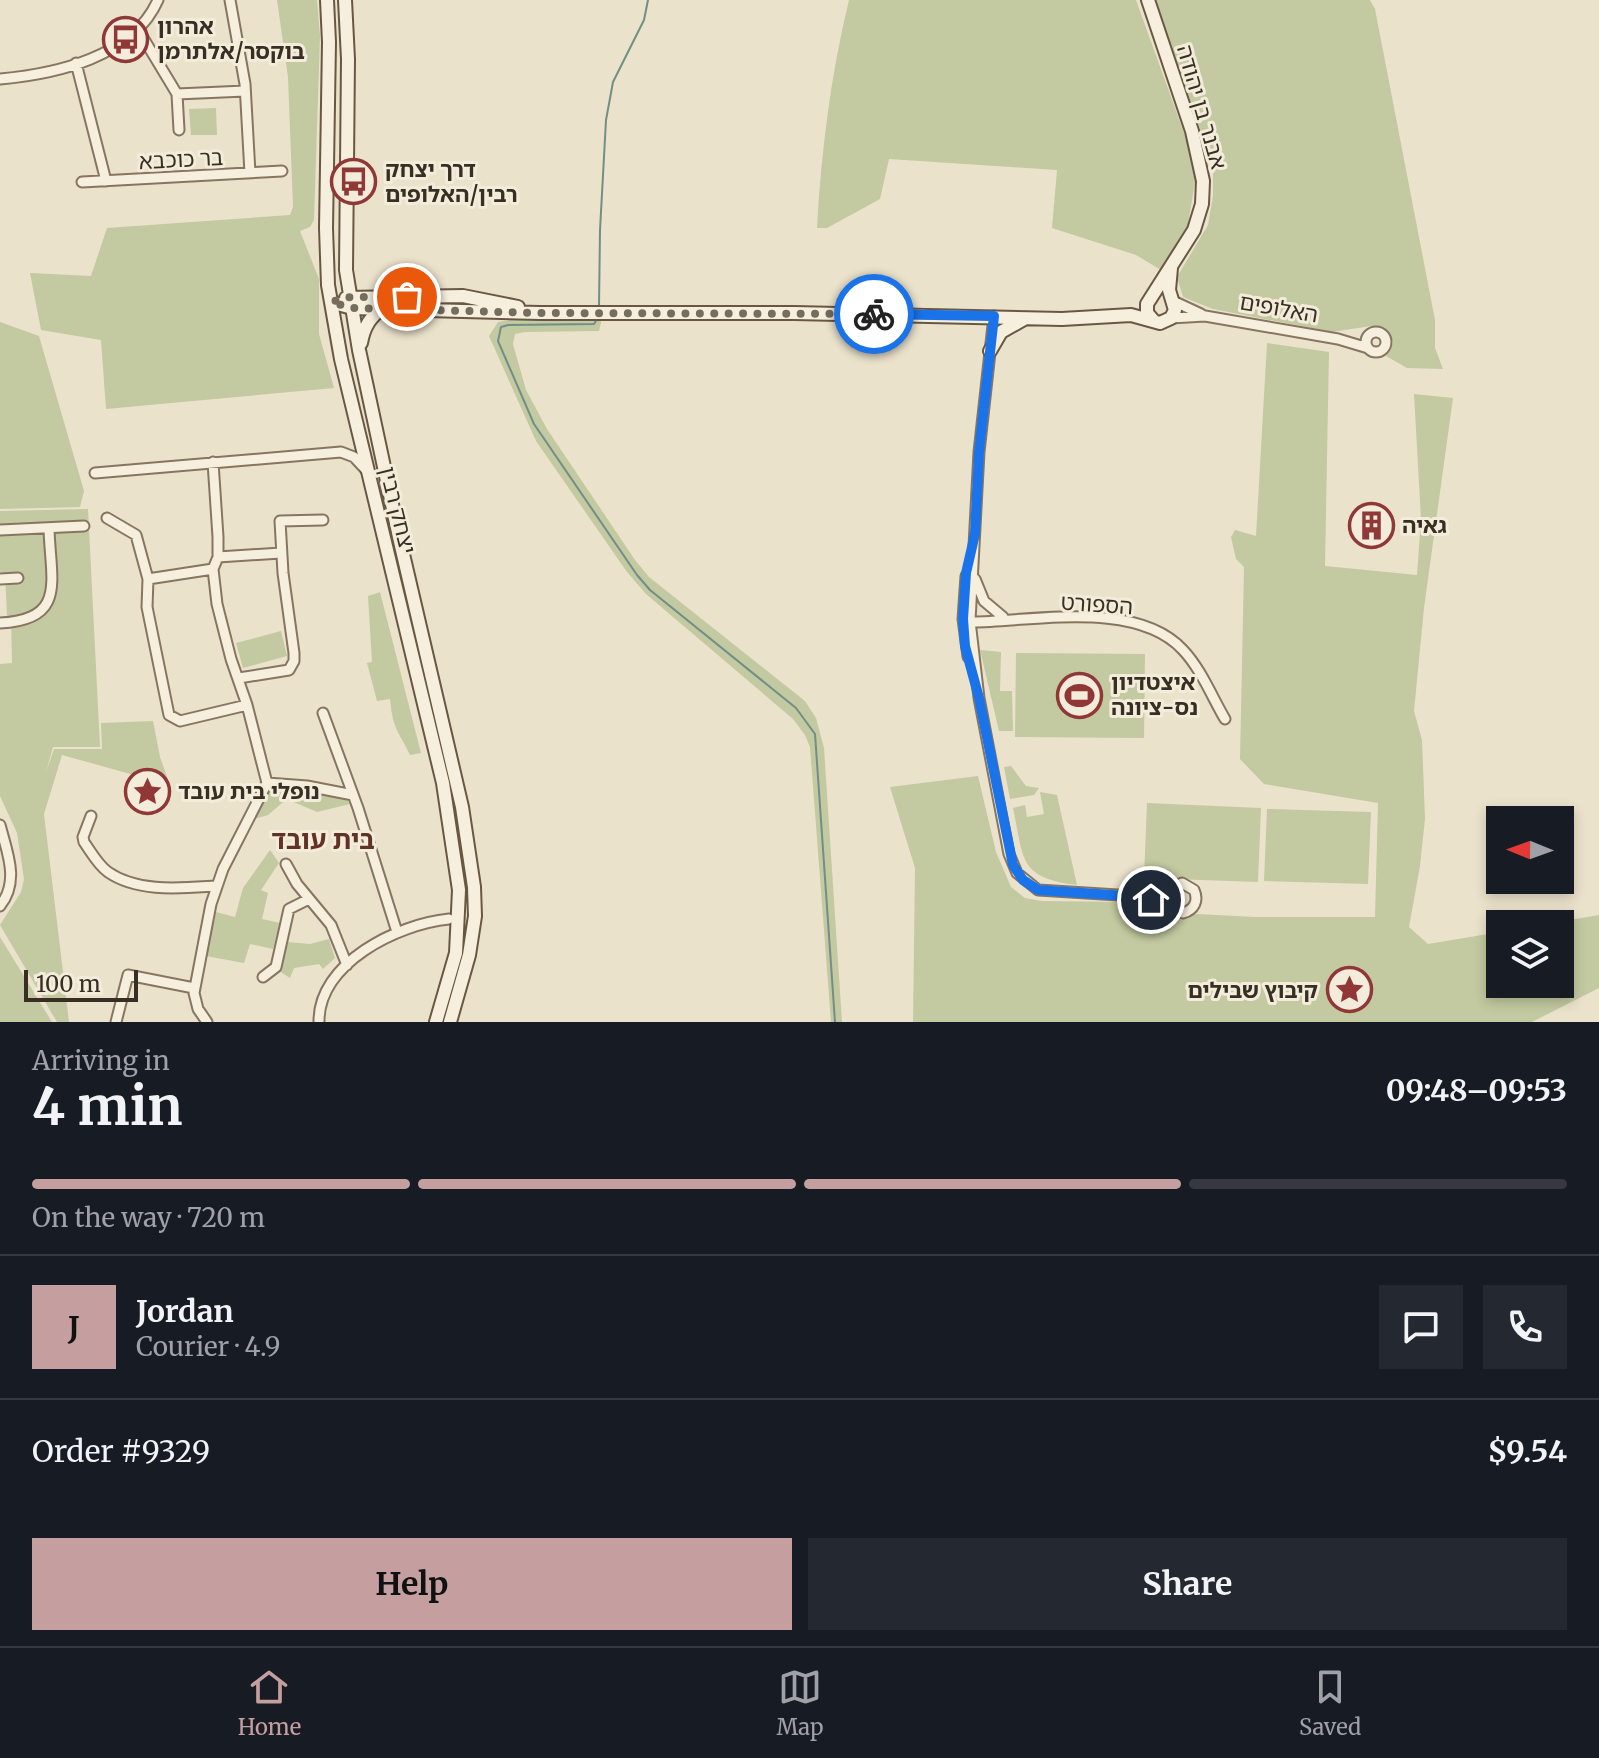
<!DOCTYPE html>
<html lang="en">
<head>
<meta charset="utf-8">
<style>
  body { margin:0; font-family:Merriweather,"Noto Sans Hebrew",serif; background:#242831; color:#f1f3f6; height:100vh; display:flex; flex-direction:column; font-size:30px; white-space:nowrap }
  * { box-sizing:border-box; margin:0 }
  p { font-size:26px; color:#9ea1a6 }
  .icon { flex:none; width:44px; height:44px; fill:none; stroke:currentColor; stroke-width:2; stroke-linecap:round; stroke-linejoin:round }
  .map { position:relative; height:1022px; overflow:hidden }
  .side { display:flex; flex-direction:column; background:#171b24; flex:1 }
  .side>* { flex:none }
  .needle { width:52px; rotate:271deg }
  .controls { position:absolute; left:1486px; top:806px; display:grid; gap:16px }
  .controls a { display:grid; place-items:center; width:88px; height:88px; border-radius:0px; background:#171b24; box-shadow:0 4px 12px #0003; font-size:40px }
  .scale { position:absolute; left:24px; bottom:20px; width:114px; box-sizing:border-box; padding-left:8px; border:4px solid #392e23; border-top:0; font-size:22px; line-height:28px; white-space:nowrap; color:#392e23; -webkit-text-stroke:6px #f3ecda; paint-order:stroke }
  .pin { position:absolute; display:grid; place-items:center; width:68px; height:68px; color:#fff; margin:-34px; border:4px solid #fff; border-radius:50%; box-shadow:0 2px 8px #0007 }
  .courier { position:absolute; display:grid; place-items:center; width:80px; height:80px; margin:-40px; border:6px solid #1a73e8; border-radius:50%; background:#fff; color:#222; box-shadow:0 2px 10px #0007 }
  .head em { font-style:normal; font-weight:700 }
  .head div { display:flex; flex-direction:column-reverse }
  .head { display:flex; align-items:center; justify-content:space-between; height:136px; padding:0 32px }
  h1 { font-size:52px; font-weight:700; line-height:60px }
  .bar { display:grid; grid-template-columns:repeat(4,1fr); gap:12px 8px; align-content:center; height:96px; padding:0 32px }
  .bar i { height:10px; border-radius:6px; background:#363941 }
  .bar .on { background:#c59ea0 }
  .bar p { grid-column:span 4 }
  .line { display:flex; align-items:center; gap:20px; padding:0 32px; border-top:2px solid #363941 }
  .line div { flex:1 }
  .round { display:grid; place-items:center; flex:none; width:84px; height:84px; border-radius:0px; background:#242831 }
  .cta { display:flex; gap:16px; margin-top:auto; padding:16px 32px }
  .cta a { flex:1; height:92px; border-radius:0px; background:#c59ea0; color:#111; font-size:32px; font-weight:700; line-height:92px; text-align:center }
  .cta a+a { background:#242831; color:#f1f3f6 }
  .tabs { display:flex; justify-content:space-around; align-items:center; height:112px; border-top:2px solid #363941; background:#171b24; font-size:22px; color:#9ea1a6 }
  .tabs a { display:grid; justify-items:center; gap:4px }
  .tabs .on { color:#c59ea0 }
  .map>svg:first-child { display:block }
  .green { fill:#c3c9a0 }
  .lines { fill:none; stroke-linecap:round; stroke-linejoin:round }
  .stream { stroke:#728e88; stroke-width:2 }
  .street-casing { stroke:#877561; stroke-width:13 }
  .secondary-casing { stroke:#695744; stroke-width:16 }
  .street { stroke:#f6efde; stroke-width:9 }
  .secondary { stroke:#f6efde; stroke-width:12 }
  .done { stroke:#776d5e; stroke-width:8; stroke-dasharray:0 14.4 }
  .route { stroke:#1a73e8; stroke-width:10 }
  .labels { text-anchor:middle; stroke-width:6; stroke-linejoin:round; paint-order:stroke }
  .poi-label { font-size:22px; font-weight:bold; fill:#392e23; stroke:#f3ecda; text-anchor:start }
  .street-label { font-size:22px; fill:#392e23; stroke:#f3ecda }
  .quarter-label { font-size:26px; font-weight:bold; fill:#613326; stroke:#f3ecda }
</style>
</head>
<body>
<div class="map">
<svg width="1599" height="1022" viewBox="0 0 1599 1022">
  <rect width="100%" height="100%" fill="#ebe2cb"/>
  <path class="green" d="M277 0H317L320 36 314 220 310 227 300 231 319 279V334L334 388 106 409 101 340 41 330 30 273 91 276 107 228 290 215 293 207 288 77Z
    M849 0H1136L1188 144 1196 176 1187 230 1161 270 1136 255 1052 228 1057 170 889 159 880 199 827 228H817C821 153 831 73 849 0Z
    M1156 0H1370L1375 9 1435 320V348L1443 369 1407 368 1386 356 1393 343 1390 334 1384 329 1371 326 1332 332 1213 309 1183 297 1177 277 1208 225 1213 196V167Z
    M216 108 217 135H191L189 109Z
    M602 318 599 331 525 332 515 334 513 344 526 390 547 429 635 560 649 577 805 701 816 718 824 748 842 1022H831L810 747 805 735 793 719 646 594 627 572 536 441 489 336 498 322 510 320Z
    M0 322 39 336 84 491 80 507 0 509Z
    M1267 343 1329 352 1325 566 1417 575 1421 519 1414 394 1453 398 1424 608 1414 711 1422 740 1425 819 1420 866 1409 927 1428 944 1500 932V984H1560V924H1547L1599 915V988L1532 1022H913L915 868 890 787 978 776 996 852 1011 887 1025 898 1042 901 1132 902 1178 918 1197 914 1255 917H1375L1378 803 1264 784 1240 759 1244 567 1236 559 1231 537 1235 530 1256 536Z
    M88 509 100 747H53L46 772 54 749H102L101 723 153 721 160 757 170 785 62 755 44 814 69 1022H57L0 925 21 892 24 879 17 833 0 796V664L12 663 11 616 7 615 5 573 0 572V511Z
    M380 592 421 753 410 755C398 730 393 730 390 699L377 701 367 663 372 662 368 596Z
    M281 631 287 656 243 668 236 643Z
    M980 650 1001 652 1000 691H1012L1013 731H999Z
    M1016 653 1145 654 1144 738 1015 737Z
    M1011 766 1026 786 1039 788 1034 795 1010 799 1004 767Z
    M280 786 343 796 350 804 317 812 289 800 282 803 268 815 254 819 265 794 271 788Z
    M1040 792 1057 795 1077 885C1018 878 1024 859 1013 808L1025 805 1027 817 1044 814Z
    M1147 803 1261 808 1258 882 1144 878Z
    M1267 809 1371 812 1368 884 1264 881Z
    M270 850 279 863 261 890 268 893 262 919 280 923 273 949 250 944 244 963 206 956 216 912 235 917 243 888Z
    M0 937 52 1022H0Z
    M329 939 335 958 323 969 319 964 294 968 290 978 279 971 288 942 310 944Z"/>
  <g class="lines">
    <path class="stream" d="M599 306 600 230 606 120 613 82 644 20 648 0
      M597 319 594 324 508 325 501 327 498 341 534 424 637 575 650 590 796 708 815 734 835 1022"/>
    <defs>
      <path id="street" d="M230 0 245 84 250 173
        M139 31 177 94 245 91
        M76 63 106 181
        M0 79C56 74 133 57 158 0
        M177 94 179 130
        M82 182 282 171
        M1173 301 1201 314
        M994 316 979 452 970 621 979 698 1009 854 1017 873 1038 890 1150 897 1161 894 1182 883 1194 890C1199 901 1194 910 1183 913L1142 897
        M1171 318 1205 316 1338 339 1368 348
        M1366 342a10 10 0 1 1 20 0a10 10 0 1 1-20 0Z
        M95 473 341 452 354 457 367 471
        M107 518 136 535 148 579 147 607 169 715 180 721 247 705
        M0 530 84 526
        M218 557 281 553
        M966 576 963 619 968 657
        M0 579 18 578
        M148 579 213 569
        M975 579 984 601 1003 617
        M963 619 973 622C1035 621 1137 600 1183 650 1201 669 1212 697 1225 719
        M0 623C68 620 50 579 49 528
        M239 678 289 670 294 661V653L283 573 280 521 323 520
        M323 713 358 808 397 932
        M267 783 307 786 353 795
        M91 816 83 837 84 842C91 852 98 865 108 872 138 893 182 888 216 886
        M0 825C7 852 20 881 0 906
        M286 864 297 884 331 925 347 965
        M263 977 276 967 289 909 309 899
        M116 1022 128 975 194 988
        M207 1022 198 1009 194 993 211 904 223 869 267 783 247 705 231 659 217 604 213 569 218 557V537L213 462
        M319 1022C318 963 398 924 449 919"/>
      <path id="secondary" d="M327 0 329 42 326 228 328 285 341 359 443 783 459 890 456 953 436 1022
        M345 0 348 59 346 270 359 350 399 537 462 807 474 887 475 916 469 955 450 1022
        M1148 0 1192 131 1203 181 1202 204 1194 230 1147 304V313L1153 320
        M346 298 463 296 518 307
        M331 302 352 308 540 313H794L1062 319 1131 315 1160 323 1171 318 1175 310 1169 290 1171 268
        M361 343C364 326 370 318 383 307
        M990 351 1001 332 1024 319"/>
    </defs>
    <use href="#street" class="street-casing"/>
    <use href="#secondary" class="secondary-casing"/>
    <use href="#street" class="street"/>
    <use href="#secondary" class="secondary"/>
  </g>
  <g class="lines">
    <path class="done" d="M407 297H350L331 302 352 308 540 313 874 314"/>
    <path class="route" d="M874 314 994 316 979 452 975 534 966 573 963 619 965 646 979 698 1013 865 1023 880 1038 890 1142 897 1151 900"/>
  </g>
  <defs>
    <symbol id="bus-ring" viewBox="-11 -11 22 22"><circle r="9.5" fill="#f3ecda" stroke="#903737" stroke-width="1.5"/><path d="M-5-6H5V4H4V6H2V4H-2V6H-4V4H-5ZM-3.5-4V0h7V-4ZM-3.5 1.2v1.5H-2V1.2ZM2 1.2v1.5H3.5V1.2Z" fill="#903737"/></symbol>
    <symbol id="building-ring" viewBox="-11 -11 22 22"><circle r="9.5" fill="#f3ecda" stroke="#903737" stroke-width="1.5"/><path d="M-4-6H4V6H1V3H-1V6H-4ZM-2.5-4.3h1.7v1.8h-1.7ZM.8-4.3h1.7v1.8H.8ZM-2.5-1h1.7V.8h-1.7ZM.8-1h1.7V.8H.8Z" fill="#903737"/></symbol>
    <symbol id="stadium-ring" viewBox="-11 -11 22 22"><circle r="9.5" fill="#f3ecda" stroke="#903737" stroke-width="1.5"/><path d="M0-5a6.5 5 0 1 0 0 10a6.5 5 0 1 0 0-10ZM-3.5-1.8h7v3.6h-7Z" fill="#903737"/></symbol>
    <symbol id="sight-ring" viewBox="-11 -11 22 22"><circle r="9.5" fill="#f3ecda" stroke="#903737" stroke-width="1.5"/><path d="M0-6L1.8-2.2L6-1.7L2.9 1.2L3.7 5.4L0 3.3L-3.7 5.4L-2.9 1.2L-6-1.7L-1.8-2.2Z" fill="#903737"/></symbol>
  </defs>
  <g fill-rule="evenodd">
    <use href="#bus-ring" x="100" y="14" width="51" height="51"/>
    <use href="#bus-ring" x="328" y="156" width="51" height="51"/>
    <use href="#building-ring" x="1346" y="500" width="51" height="51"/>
    <use href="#stadium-ring" x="1054" y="670" width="51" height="51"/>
    <use href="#sight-ring" x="122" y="766" width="51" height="51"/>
    <use href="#sight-ring" x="1324" y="964" width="51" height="51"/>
  </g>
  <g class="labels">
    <g class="poi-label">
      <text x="157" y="34">אהרון<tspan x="157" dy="25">בוקסר/אלתרמן</tspan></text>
      <text x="385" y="177">דרך יצחק<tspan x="385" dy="25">רבין/האלופים</tspan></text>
      <text x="1402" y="533">גאיה</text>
      <text x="1111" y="690">איצטדיון<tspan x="1111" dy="25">נס-ציונה</tspan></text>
      <text x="178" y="799">נופלי בית עובד</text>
      <text x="1318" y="998" text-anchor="end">קיבוץ שבילים</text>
    </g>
    <g class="street-label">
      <text transform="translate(1202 107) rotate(74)" y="8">אבנר בן יהודה</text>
      <text transform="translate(181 159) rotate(-3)" y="8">בר כוכבא</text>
      <text transform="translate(1279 308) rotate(10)" y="8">האלופים</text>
      <text transform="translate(398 510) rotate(76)" y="8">יצחק רבין</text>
      <text transform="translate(1097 604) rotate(4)" y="8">הספורט</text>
    </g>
    <g class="quarter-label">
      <text x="323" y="849">בית עובד</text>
    </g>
  </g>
</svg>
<div class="controls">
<a><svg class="needle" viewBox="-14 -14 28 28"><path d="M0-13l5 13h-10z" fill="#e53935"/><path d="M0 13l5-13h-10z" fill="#9ea1a6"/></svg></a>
<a><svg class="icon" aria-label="layers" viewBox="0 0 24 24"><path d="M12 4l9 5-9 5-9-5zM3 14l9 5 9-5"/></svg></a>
</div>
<div class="scale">100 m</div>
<div class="pin" style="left:407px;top:297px;background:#ea580c"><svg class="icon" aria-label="bag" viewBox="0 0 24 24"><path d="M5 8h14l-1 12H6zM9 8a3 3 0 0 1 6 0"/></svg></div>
<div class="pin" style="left:1151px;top:900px;background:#1f2937"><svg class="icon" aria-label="home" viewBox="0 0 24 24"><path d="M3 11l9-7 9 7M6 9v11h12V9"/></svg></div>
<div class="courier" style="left:874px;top:314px"><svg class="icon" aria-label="bike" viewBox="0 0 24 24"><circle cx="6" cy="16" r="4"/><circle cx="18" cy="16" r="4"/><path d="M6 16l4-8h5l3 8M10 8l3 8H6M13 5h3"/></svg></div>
</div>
<section class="side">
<div class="head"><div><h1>4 min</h1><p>Arriving in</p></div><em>09:48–09:53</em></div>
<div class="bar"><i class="on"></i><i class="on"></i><i class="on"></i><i></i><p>On the way · 720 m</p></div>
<div class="line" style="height:144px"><b class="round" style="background:#c59ea0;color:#111">J</b><div><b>Jordan</b><p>Courier · 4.9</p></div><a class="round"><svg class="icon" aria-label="chat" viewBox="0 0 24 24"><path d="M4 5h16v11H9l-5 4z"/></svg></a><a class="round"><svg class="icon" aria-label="phone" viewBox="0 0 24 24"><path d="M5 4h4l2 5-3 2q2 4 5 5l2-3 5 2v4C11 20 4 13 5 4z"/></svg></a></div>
<div class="line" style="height:104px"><div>Order #9329</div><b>$9.54</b></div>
<div class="cta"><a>Help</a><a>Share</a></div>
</section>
<nav class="tabs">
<a class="on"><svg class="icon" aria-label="home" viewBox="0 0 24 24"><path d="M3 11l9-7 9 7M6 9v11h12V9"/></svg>Home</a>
<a><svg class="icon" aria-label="map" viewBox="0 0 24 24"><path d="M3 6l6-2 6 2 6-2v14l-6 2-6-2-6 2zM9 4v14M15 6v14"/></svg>Map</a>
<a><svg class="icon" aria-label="saved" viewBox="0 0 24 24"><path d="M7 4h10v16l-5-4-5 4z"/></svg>Saved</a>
</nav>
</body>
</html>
